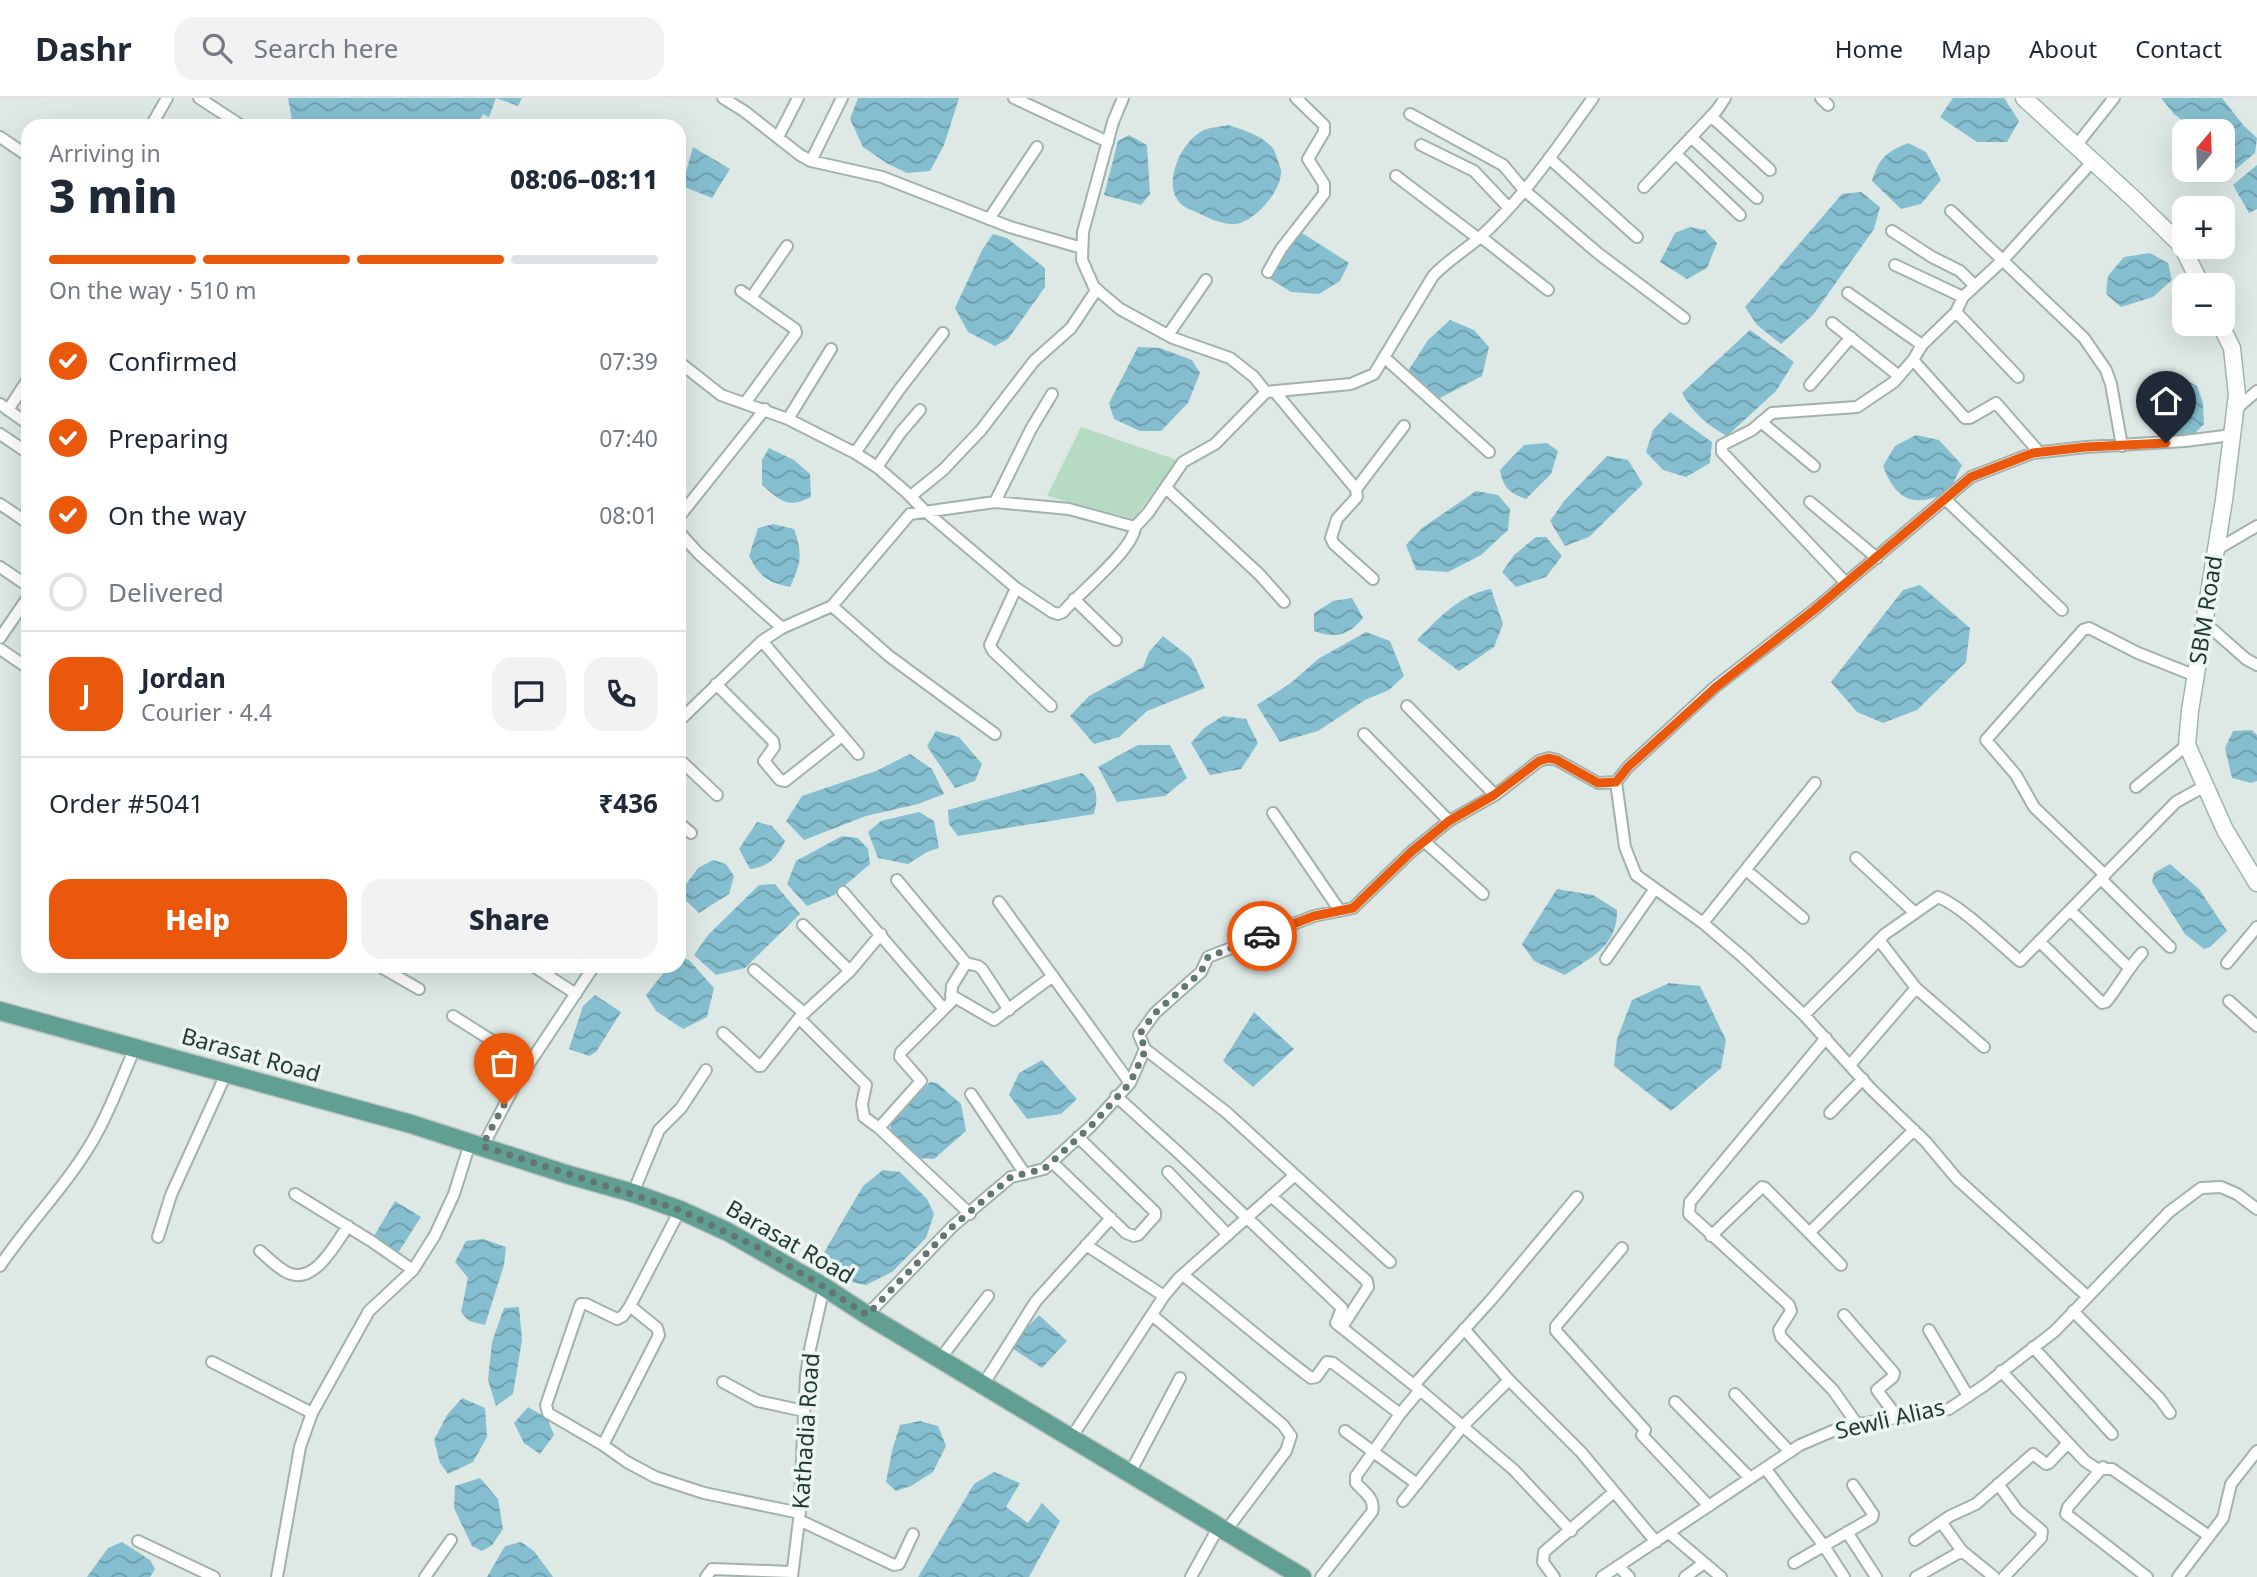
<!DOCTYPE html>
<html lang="en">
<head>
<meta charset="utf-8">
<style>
  body { margin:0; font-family:"Noto Sans",sans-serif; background:#f2f2f3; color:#1f2937; height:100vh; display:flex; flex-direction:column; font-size:26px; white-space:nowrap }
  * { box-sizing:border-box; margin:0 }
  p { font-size:23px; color:#747a83 }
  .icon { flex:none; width:38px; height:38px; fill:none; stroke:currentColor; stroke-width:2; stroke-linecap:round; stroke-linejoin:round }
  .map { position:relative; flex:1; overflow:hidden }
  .sheet { position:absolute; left:21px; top:21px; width:665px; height:854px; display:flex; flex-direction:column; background:#fff; border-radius:21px; box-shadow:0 7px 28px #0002 }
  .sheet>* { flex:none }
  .needle { width:46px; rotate:19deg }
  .controls { position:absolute; left:2172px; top:21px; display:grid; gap:14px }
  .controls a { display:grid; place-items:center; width:63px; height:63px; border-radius:14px; background:#fff; box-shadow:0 7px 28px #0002; font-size:35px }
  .pin { position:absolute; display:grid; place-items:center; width:60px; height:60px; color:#fff; margin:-72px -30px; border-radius:50% 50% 50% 0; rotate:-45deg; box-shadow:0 0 7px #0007 }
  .pin .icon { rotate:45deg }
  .courier { position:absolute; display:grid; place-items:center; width:70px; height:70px; margin:-35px; border:5px solid #ea580c; border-radius:50%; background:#fff; color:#222; box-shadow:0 2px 9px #0007 }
  .overview em { font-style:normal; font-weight:800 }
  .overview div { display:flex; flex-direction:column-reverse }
  .overview { display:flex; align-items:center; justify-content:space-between; height:119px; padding:0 28px }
  h1 { font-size:46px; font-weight:800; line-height:52px }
  .bar { display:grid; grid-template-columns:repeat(4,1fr); gap:10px 7px; align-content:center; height:84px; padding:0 28px }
  .bar i { height:9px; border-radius:5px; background:#e0e1e3 }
  .bar .current { background:#ea580c }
  .bar p { grid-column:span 4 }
  .line { display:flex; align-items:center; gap:18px; padding:0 28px; border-top:2px solid #e0e1e3 }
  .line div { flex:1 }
  .round { display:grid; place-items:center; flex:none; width:74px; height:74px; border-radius:21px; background:#f2f2f3 }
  ol { padding:0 28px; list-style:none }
  li { display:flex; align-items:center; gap:21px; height:77px }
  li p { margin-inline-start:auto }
  li .icon { padding:7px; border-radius:50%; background:#ea580c; color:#fff; stroke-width:4 }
  li:last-child { color:#747a83 }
  li i { width:38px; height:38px; border:4px solid #e0e1e3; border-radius:50% }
  .primary-button { display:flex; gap:14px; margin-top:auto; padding:14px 28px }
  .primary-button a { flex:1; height:80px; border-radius:21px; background:#ea580c; color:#fff; font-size:28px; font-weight:800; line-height:80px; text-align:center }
  .primary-button a+a { background:#f2f2f3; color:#1f2937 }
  header { display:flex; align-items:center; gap:42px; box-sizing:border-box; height:98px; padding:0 35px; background:#fff; border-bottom:2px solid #e0e1e3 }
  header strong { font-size:33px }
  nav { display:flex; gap:38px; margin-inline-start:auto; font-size:24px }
  .search { width:490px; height:63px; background:#f2f2f3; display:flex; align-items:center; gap:18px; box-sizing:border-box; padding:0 24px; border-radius:21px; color:#747a83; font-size:26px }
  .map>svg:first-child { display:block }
  .green { fill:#b6dbc2 }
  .water { fill:url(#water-waves) }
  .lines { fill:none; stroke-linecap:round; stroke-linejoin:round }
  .street-casing { stroke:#a1b1ac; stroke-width:14 }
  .secondary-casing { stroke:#9db5ae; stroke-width:19 }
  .primary-casing { stroke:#bcc4c2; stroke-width:21 }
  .street { stroke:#fff; stroke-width:10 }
  .secondary { stroke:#fff; stroke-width:16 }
  .primary { stroke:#629f93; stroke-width:18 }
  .done { stroke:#627771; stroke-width:7; stroke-dasharray:0 12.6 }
  .route { stroke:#ea580c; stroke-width:9 }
  .labels { text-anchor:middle; stroke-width:7; stroke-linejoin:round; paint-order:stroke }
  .street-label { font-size:23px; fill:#1f3933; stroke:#eef6f2 }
</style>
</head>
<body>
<header>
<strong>Dashr</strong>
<div class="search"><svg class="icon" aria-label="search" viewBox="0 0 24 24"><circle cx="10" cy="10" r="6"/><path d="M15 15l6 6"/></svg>Search here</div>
<nav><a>Home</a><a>Map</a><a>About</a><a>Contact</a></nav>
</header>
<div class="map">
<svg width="2257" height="1479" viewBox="0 0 2257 1479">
  <defs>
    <pattern id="water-waves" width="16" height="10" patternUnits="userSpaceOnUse" patternTransform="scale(1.75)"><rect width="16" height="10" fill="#85bfcf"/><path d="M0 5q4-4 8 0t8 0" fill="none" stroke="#6c9ca9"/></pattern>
  </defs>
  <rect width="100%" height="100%" fill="#dee9e5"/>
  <path class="green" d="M1081 329 1177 362 1134 421 1047 398Z"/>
  <path class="water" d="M288 0H522L518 8 496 0 489 19 483 16 477 28H293Z
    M858 0H959L944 47 930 73 907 75 888 66 863 49 850 21Z
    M1953 0H2004L2019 23 2007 44H1977L1940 19Z
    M2161 0H2222L2243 27 2257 40 2255 55 2231 75 2223 63 2222 33H2196L2174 16Z
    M1228 27C1242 31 1266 39 1274 52 1276 57 1280 67 1281 73 1282 93 1251 129 1230 126 1220 125 1208 120 1200 116 1194 113 1185 110 1181 106 1161 87 1181 44 1202 33 1209 29 1221 29 1228 27Z
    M1129 37 1147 47 1150 96 1141 107 1104 97 1118 43Z
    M1908 45 1926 54 1941 82 1921 106 1901 111 1872 83C1879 60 1886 54 1908 45Z
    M693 49 730 71 712 100 682 88Z
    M2257 67V111L2249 115 2233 87Z
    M1861 94 1880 109 1874 131 1813 217 1781 246 1757 227 1745 209 1842 96Z
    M1690 129 1705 132 1717 145 1707 170 1687 181 1660 164 1675 135Z
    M1299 133 1349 165 1340 183 1319 196 1291 194 1266 178 1271 157Z
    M993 136 1007 140 1045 170V189L1008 241 995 248 968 234 955 210 982 152Z
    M2150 155 2168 165 2172 182 2153 199 2121 209 2106 196 2108 178 2124 159Z
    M1450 222 1474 232 1489 249 1482 278 1438 301 1417 297 1408 273 1428 242Z
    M1750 232 1794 264 1776 293 1727 338C1708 328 1692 314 1682 295Z
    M1138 249 1160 250 1192 262 1200 275 1188 305 1161 333H1140L1114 321 1109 305Z
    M2173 275 2197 288 2203 305 2204 326 2189 341 2162 339 2143 310 2150 289Z
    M1670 314 1712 344 1710 365 1686 379 1663 372 1646 354 1653 332Z
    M1916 337 1939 342 1962 367 1949 394C1915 409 1897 405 1883 368L1895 348Z
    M1547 345 1558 353 1551 376 1526 401C1509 395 1503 389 1500 372L1524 347Z
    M769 350 794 362 810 376 811 399C787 411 781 403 762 387V362Z
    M1607 358 1628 362 1643 386 1589 439 1565 448 1550 423 1564 403Z
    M1476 393 1498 397 1510 411 1508 432 1481 457 1448 474 1416 472 1406 447 1422 430Z
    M773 426 794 431C803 456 801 465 790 489 767 484 760 479 749 458L758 430Z
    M1536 439H1546L1562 458 1546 479 1516 489 1502 474 1514 457Z
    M1920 487 1970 530 1966 564 1917 612 1883 625 1857 614 1831 584 1903 492Z
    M1491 491 1503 526 1494 549 1459 573 1417 542C1439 520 1459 497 1491 491Z
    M1352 500 1363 520C1349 537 1336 541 1314 533V515L1333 503Z
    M1366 534 1390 543 1404 578 1389 592 1365 602 1318 633 1280 644 1257 607 1291 585 1318 561Z
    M1163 538 1191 560 1205 590 1147 613 1119 639 1094 646 1070 618 1089 598 1143 569 1149 554Z
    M1223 618 1246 621 1258 645 1241 671 1210 677 1191 645 1204 630Z
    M2252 632 2257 637V683L2251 685 2232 680 2225 650 2233 633Z
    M936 633 959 639 982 666 975 683 955 690 927 648Z
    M1138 647H1170L1187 680 1165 698 1117 704 1098 669Z
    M910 656 932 671 944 696 918 706 866 718 804 742 786 723 802 698 876 673Z
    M1082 675C1097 688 1099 697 1094 716L958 738 949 726 948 712Z
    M919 714 934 723 939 750 927 754 908 766 878 760 868 734 881 723Z
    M757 724 772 728 785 743C776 760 770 768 750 771L739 751Z
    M842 738 858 740 868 751 870 766 834 797 807 808 787 786 796 763Z
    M713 762 726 766 734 778 729 796 699 815 679 796 698 770Z
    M2170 766 2199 791 2227 833 2210 849 2204 851 2185 836 2152 784 2154 775Z
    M775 786 800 816 745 870 716 877 694 857 708 837 759 787Z
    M1557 791 1593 797 1617 812C1618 848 1591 859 1565 877L1534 863 1522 846Z
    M679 859 689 862 714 890 707 919 683 931 656 913 646 897 669 868H679Z
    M1669 885 1700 888 1726 942 1721 970 1671 1013 1614 968 1617 941 1632 902Z
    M595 897 621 914 596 954 589 958 569 951 583 908Z
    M1254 914 1294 951 1253 989 1223 963Z
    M1042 962 1077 1001 1061 1016 1027 1021 1009 997 1019 975Z
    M930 984 937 985 961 1006 966 1033 934 1061 916 1060 890 1036 891 1025Z
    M883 1072 900 1074 927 1101 934 1116 926 1140 892 1174 866 1187 837 1181 819 1163 863 1088Z
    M395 1103 421 1119 398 1155 374 1138Z
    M483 1141 506 1149 504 1167 485 1227 469 1223 461 1214 468 1180 455 1164 466 1143Z
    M519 1209 522 1242 513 1296 496 1308 488 1282 492 1244 504 1210Z
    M1039 1217 1067 1243 1042 1270 1009 1248Z
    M462 1300 485 1310 487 1339 473 1364 448 1376 440 1365 434 1342 447 1317Z
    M528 1309 547 1320 554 1337 540 1356 524 1345 514 1325Z
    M920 1323 938 1328 946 1348 933 1374 911 1388 896 1393 886 1384 892 1353 900 1327Z
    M994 1374 1020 1385 1006 1409 1028 1425 1042 1405 1060 1423 1029 1479H918L974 1386Z
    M480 1380 498 1401 503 1431 492 1447 482 1453 472 1448 454 1410 455 1388Z
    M122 1444 150 1462 155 1471 150 1479H87L108 1450Z
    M521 1444 534 1453 553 1479H487L505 1448Z"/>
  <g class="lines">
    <defs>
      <path id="street" d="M199 0 242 28
        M723 0 744 13 800 57 811 63 882 79 1010 129 1082 150
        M1014 0 1108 44
        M1123 0 1113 24 1083 134 1082 162 1094 189 1120 211 1173 240 1230 260 1254 279 1266 294
        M1821 0 1828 7
        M1410 16 1503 67 1524 92 1599 156 1684 220
        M1711 18 1770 72
        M151 28 167 0
        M0 39 28 58
        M778 39 798 0
        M1691 39 1757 100
        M1421 47 1474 73 1508 109
        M2075 49 2114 0
        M1676 56 1740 117
        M1549 60 1637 139
        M811 63 842 0
        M1396 78 1479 141
        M1644 89 1717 12 1725 0
        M1951 113 2084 240 2106 272 2111 286 2122 348
        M989 121 1037 49
        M1892 133 1932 159 1960 173 1975 188
        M1481 139 1548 192
        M1895 167 1963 199 2004 161 2092 64
        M1268 174 1281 151 1324 96V86L1308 61 1324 34V27L1296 0
        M741 193 795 231 796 235 745 305
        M1848 195 1922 247
        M751 200 787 148
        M1956 214 2018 279
        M1832 225 1899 278
        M1168 237 1206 182
        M1384 259 1489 354
        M1913 262 1965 320H1970L1996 305 2039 354
        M679 264 721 297 788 321 855 355 877 369 906 394 925 413 1016 490 990 547 993 553 1051 608
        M1810 287 1851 239
        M1266 294 1351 286 1374 276 1433 178C1447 163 1464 153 1479 140 1524 100 1558 48 1593 0
        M1275 294 1356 391 1357 399 1337 421 1331 440 1334 446 1373 481
        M0 306 28 326
        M2236 311 2257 293
        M8 312 28 281
        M788 321 831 251
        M1761 324 1814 368
        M0 336 28 355
        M855 355 899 292 943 235
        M877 369 901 334 920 312
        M1166 390 1259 476 1284 504
        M1356 391 1404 328
        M911 398 943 372 981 332 1034 263 1071 230 1097 191
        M1945 401 2062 512
        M995 404 1031 331 1052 296
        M1810 404 1877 460
        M0 406 28 425
        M679 419 765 311
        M679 434 698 455 782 530
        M2216 452 2257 428
        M0 469 28 488
        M1846 485 1722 354V347L1752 332 1772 315 1857 309 1894 284 1913 262 1922 247 1956 214 1963 199
        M1016 490 1052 514 1058 516 1063 514C1079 495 1134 451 1135 429
        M1074 501 1116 542
        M832 508 889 558 995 636
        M2204 524 2246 561 2257 567
        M0 540 28 499
        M762 543 858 656
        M0 551 28 570
        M716 586 773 643 774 649 764 663 780 682 785 683 842 638
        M1407 608 1495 697
        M679 623 762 543 782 530 832 508 910 416 995 404 1069 411 1135 429 1148 415 1183 364 1215 346 1266 294
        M1364 636 1449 723
        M679 661 717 697
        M1616 684 1628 669 1715 589 1814 512 1971 379 2033 355 2086 349 2185 343 2232 337
        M1616 684 1625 749 1636 777 1703 825 1744 860 1804 917 1871 991 1926 1044 1957 1081 2088 1199
        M2136 689 2187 647
        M1273 715 1340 813
        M679 725 691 735
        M1425 744 1483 796
        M1856 760 1915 815
        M1746 772 1803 820
        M2105 777 2034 709 2016 677 1986 642 2083 532 2089 530 2138 555 2196 578
        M2101 781 2170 849
        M843 794 943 910
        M999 804 1130 985
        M2070 812 2129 870
        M1703 825 1815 685
        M803 827 850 873
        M1879 842 1916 890 1984 949
        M2039 843 2102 905 2106 904C2119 888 2128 870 2142 855
        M1606 861 1654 792
        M966 865 978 868 982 871 1009 912
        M2227 865 2257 829
        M379 868 419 891
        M533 868 576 896
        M754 872 804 915
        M951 897 994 922 1053 878
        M2229 903 2257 928
        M1804 917 1885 836 1938 799C1960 807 2000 846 2020 863L2176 704 2205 688
        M453 918 529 966
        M799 920 866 987 862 1006 864 1019 879 1030 970 1116
        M723 935 759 968H761L799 920 850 873 881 836
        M1826 940 1690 1104 1689 1116 1789 1207 1791 1213 1779 1232 1781 1239 1833 1292 1857 1326
        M1145 951 1226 1014 1390 1164
        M1850 967 1916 890
        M971 996 1025 1076
        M1116 998 1182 1058 1342 1210 1336 1225 1420 1292 1514 1372 1571 1433
        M1830 1015 1863 981
        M879 1030 921 983 900 959 901 954 951 904 952 888 966 865 897 782
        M483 1048 515 987 594 868
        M1052 1064 1126 1135 1134 1138 1138 1137 1155 1118V1114L1078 1039
        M1168 1074 1228 1137
        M633 1095 659 1032 681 1010 706 972
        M295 1096 371 1143 413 1172
        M1271 1098 1367 1183 1368 1189 1342 1229
        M1810 1134 1914 1032
        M1711 1138 1762 1089 1765 1090 1841 1167
        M158 1139 171 1097 226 976
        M1086 1147 1164 1198
        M1622 1150 1556 1228V1233L1645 1332 1642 1337 1709 1408
        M260 1153C268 1160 277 1169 286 1174 314 1189 335 1146 348 1128
        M0 1168C30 1123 73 1081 98 1033 112 1007 123 977 135 950
        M1183 1177C1226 1211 1267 1247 1311 1280L1316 1279 1327 1264 1333 1265 1400 1316
        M630 1208 623 1218 617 1221 586 1206H581L580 1208 546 1307 548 1315 603 1347 627 1364 655 1379 704 1395 800 1415
        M2073 1213 2160 1301 2170 1315
        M867 1217 953 1128 1011 1079 1044 1071 1091 1028 1130 985 1145 951 1139 937 1155 915 1201 874 1208 859 1314 818 1353 810 1411 754 1449 723 1495 697 1539 663 1549 660 1557 662 1598 685 1616 684
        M1152 1217 1283 1327 1291 1338 1286 1353 1225 1434
        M1844 1217 1894 1275 1893 1279 1877 1292 1897 1319
        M1464 1231 1509 1282
        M1929 1232 1968 1298
        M2033 1249 2112 1336
        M940 1261 988 1198
        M212 1264 312 1315
        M2001 1273 2085 1363 2097 1371H2112L2209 1438
        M723 1284 758 1303 804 1313
        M983 1287 1036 1203 1111 1120
        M1414 1287 1491 1202 1577 1099
        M1735 1296 1790 1354
        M1675 1304 1750 1380
        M1345 1333 1417 1386
        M1071 1340 1164 1198 1179 1180 1295 1077
        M603 1347 659 1237 657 1230 630 1208 680 1112
        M2103 1369 2068 1409 2066 1416 2147 1479
        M1765 1370 1824 1448 1844 1479
        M1130 1375 1180 1280
        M1998 1386 2017 1412 2042 1433 2041 1440 2004 1479
        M1403 1403 1463 1328 1509 1282 1581 1354 1656 1444
        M799 1422 894 1467 899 1466 913 1436
        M1941 1424 1962 1453
        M1847 1434 1876 1479
        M1669 1435 1721 1479
        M1915 1442 1950 1418 1976 1406 2033 1356 2046 1366 2049 1365 2068 1345
        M138 1443 214 1479
        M1794 1465 1872 1420 1873 1416 1853 1387
        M1618 1468 1629 1479
        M277 1479 300 1349 312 1315 369 1213 413 1172 435 1137 454 1096 470 1045
        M425 1479 451 1442
        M706 1479 712 1471 792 1474
        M792 1479 799 1422 806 1278 810 1251 824 1189
        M1191 1479 1218 1430
        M1321 1479 1372 1414C1376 1401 1364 1394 1356 1385V1378L1400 1316 1420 1292
        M1554 1479 1543 1464 1544 1454 1614 1394
        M1602 1479 1800 1347 1842 1329 1949 1311 1985 1287 2055 1233 2169 1114 2201 1090 2221 1089 2237 1096 2257 1111
        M1685 1479 1704 1465
        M1916 1479 1962 1453 1994 1479
        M2178 1479 2223 1420 2231 1386 2257 1353"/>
      <path id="secondary" d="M2024 0 2135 102 2182 148 2201 187
        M2220 226 2232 250 2237 297 2224 402 2190 613 2187 647 2225 732 2257 785"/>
      <path id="primary" d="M0 913 411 1026 569 1077 633 1095 680 1112 728 1134 824 1189 867 1217 1302 1479"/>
    </defs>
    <use href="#street" class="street-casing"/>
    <use href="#secondary" class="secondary-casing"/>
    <use href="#primary" class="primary-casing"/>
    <use href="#street" class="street"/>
    <use href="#secondary" class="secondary"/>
    <use href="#primary" class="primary"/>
  </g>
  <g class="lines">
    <path class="done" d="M504 1007 482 1048 680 1112 757 1149 824 1189 867 1217 953 1128 1011 1079 1044 1071 1091 1028 1130 985 1146 951 1139 937 1155 915 1201 874 1208 859 1262 838"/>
    <path class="route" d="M1262 838 1314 818 1353 810 1411 754 1449 723 1494 697 1539 663 1549 660 1557 662 1598 685 1616 684 1628 669 1716 589 1814 512 1971 379 2033 355 2086 349 2166 345"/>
  </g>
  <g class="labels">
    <g class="street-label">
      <text transform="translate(2206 512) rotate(-81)" y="8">SBM Road</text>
      <text transform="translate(251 957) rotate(16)" y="8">Barasat Road</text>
      <text transform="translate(790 1144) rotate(30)" y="8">Barasat Road</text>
      <text transform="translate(1890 1321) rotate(-13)" y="8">Sewli Alias</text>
      <text transform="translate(806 1333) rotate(-86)" y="8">Kathadia Road</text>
    </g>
  </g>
</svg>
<div class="controls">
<a><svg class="needle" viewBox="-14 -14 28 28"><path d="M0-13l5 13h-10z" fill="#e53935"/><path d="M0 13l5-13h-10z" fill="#747a83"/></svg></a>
<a>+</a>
<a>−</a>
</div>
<div class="pin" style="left:504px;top:1007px;background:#ea580c"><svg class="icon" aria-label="bag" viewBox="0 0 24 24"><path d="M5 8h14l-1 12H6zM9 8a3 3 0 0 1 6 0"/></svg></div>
<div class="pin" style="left:2166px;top:345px;background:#1f2937"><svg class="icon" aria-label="home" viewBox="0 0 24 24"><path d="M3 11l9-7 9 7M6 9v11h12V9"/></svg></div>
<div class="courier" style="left:1262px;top:838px"><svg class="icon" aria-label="car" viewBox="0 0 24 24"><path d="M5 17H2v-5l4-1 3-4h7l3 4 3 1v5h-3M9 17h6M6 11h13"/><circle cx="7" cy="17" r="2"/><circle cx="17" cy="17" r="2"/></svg></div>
<section class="sheet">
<div class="overview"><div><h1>3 min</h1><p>Arriving in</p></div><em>08:06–08:11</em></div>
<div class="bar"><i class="current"></i><i class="current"></i><i class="current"></i><i></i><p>On the way · 510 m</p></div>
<ol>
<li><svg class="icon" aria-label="check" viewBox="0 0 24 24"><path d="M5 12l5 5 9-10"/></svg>Confirmed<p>07:39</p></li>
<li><svg class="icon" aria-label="check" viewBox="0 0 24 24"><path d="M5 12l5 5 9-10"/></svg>Preparing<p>07:40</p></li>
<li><svg class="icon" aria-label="check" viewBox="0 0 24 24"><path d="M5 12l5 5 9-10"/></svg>On the way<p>08:01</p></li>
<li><i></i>Delivered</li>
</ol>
<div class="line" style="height:126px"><b class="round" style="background:#ea580c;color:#fff">J</b><div><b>Jordan</b><p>Courier · 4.4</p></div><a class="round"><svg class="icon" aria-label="chat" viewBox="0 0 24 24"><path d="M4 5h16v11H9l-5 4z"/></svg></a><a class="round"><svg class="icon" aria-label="phone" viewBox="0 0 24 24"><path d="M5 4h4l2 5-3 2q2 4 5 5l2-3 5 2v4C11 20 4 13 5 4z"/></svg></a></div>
<div class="line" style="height:91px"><div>Order #5041</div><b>₹436</b></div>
<div class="primary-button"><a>Help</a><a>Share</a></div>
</section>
</div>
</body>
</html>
